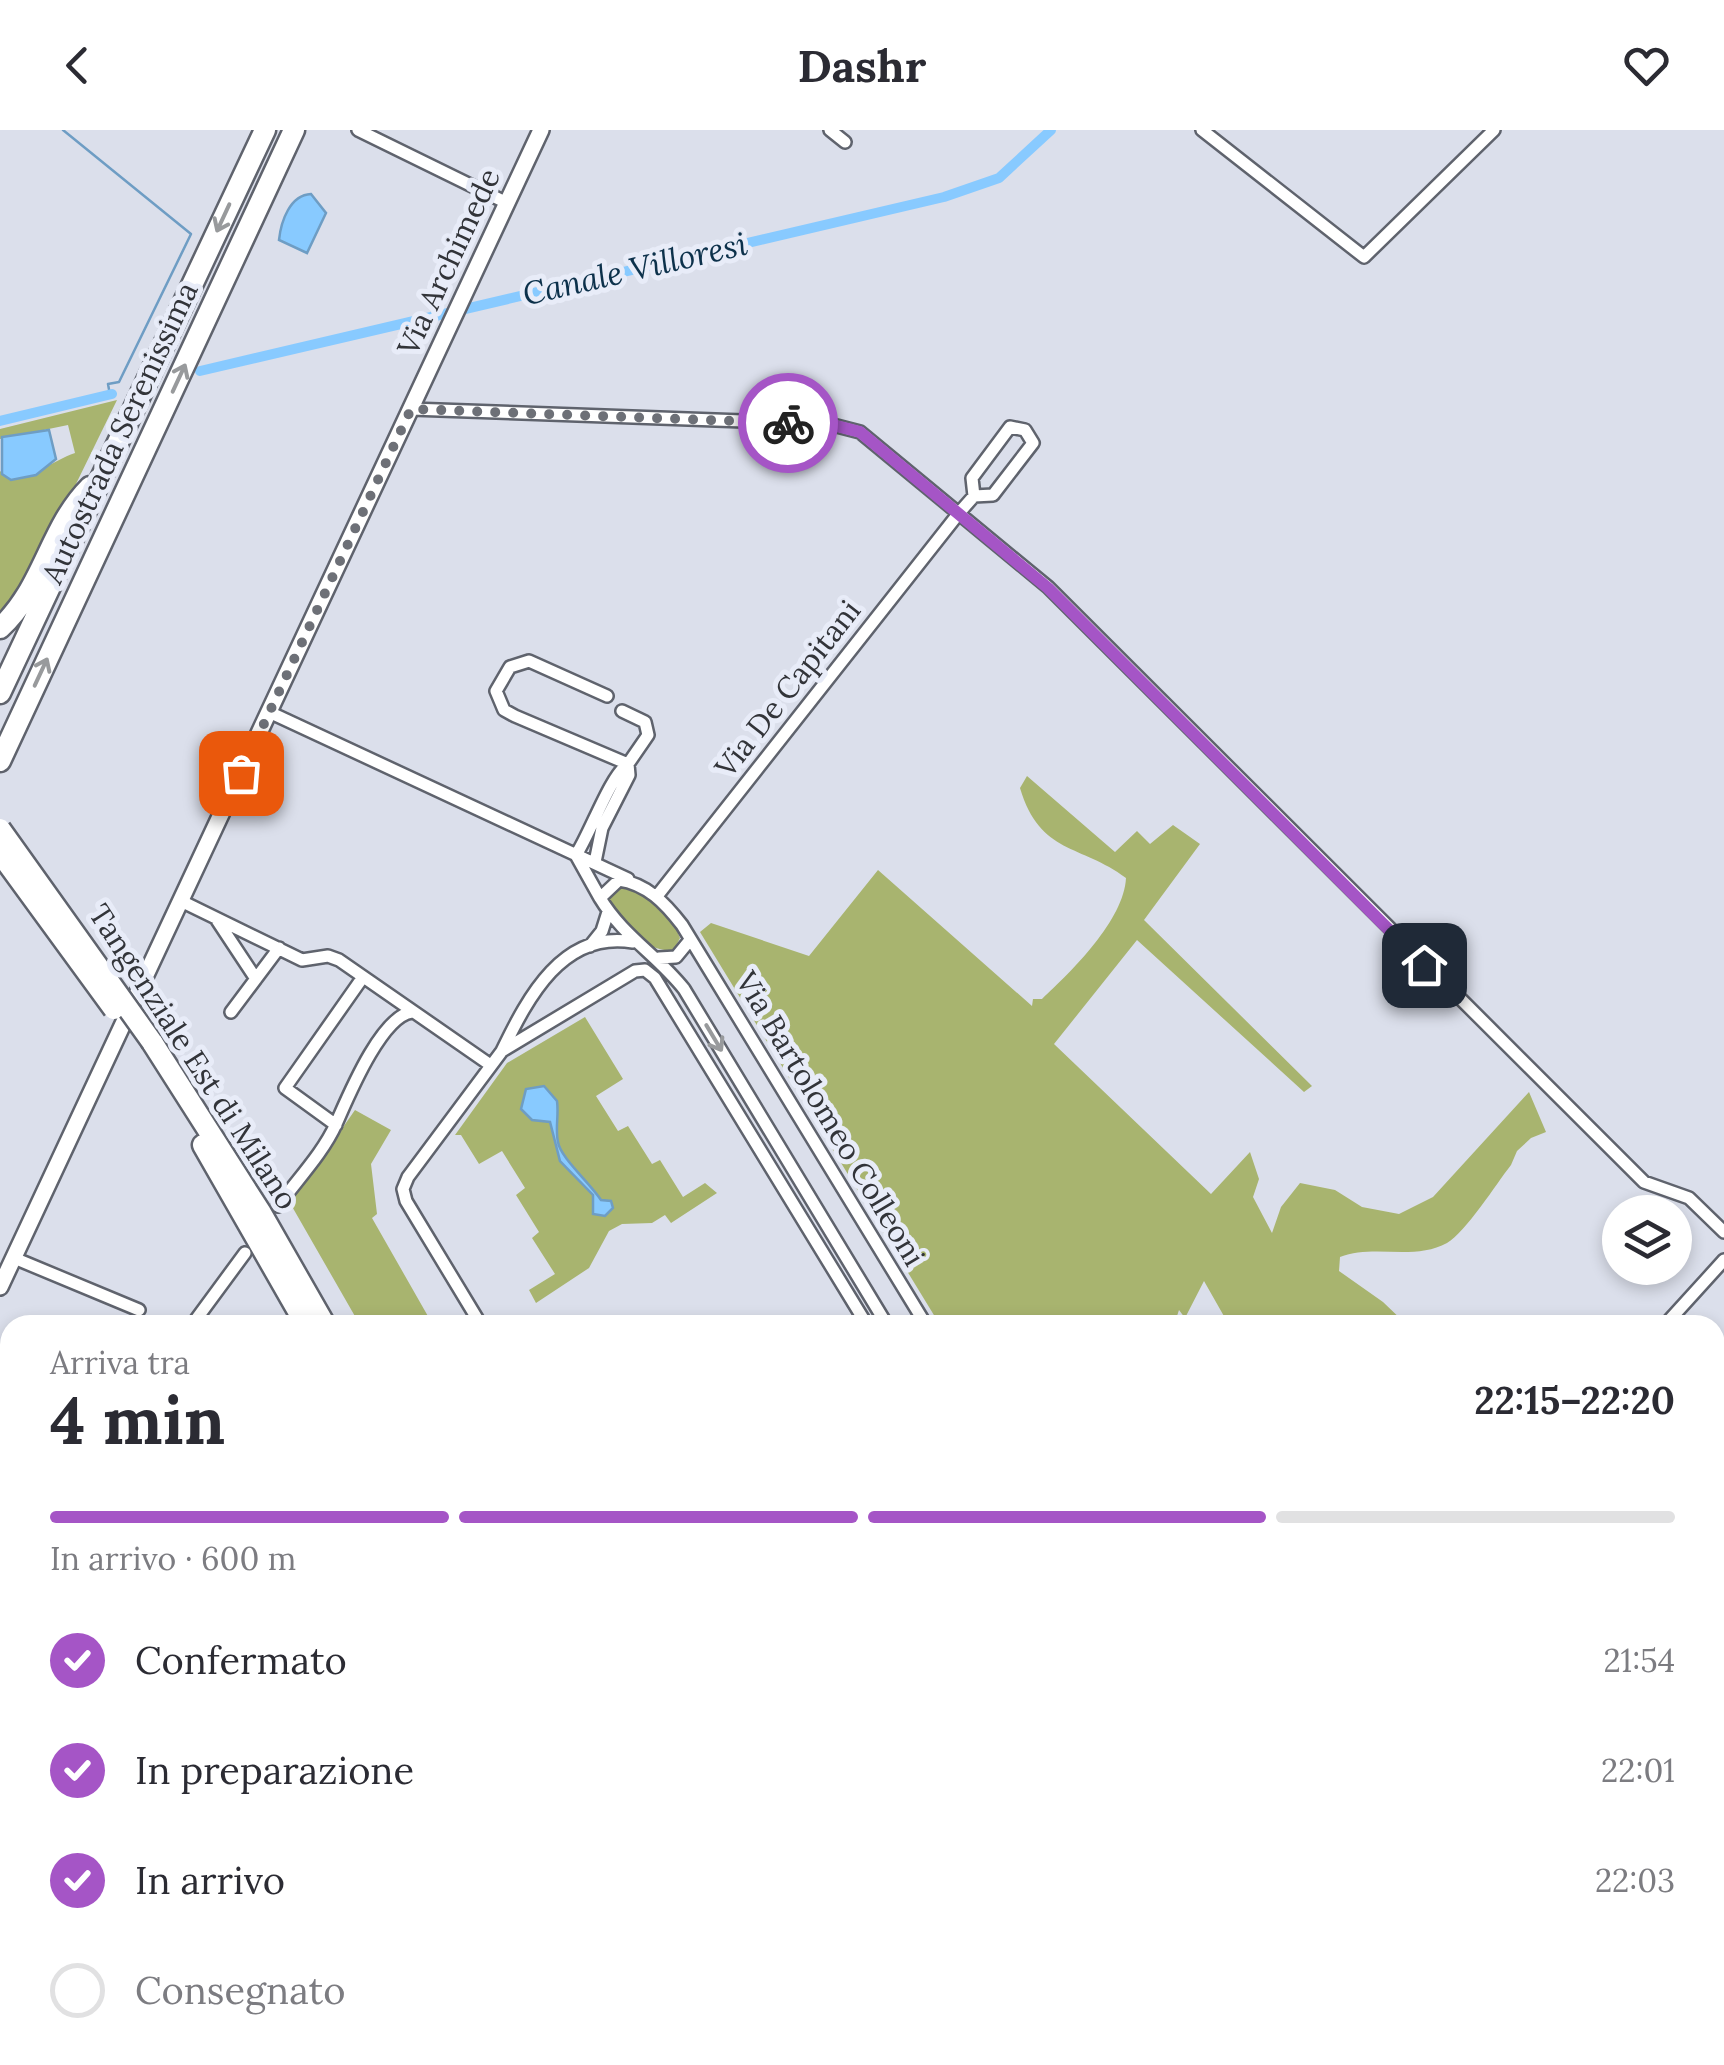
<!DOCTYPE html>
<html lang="it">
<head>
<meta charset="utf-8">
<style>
  body { margin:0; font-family:Lora,serif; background:#f7f7f7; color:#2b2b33; height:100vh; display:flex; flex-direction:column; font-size:38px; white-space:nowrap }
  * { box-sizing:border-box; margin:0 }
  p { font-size:32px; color:#7c7c81 }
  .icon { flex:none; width:55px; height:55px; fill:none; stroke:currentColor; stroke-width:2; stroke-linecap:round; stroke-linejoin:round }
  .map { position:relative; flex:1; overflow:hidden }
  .side { position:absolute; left:0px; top:1185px; width:1725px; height:750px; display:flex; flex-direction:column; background:#fff; border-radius:30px 30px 0 0; box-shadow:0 5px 15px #0003 }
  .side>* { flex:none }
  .controls { position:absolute; left:1602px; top:1065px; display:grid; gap:20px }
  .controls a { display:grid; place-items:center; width:90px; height:90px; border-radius:50%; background:#fff; box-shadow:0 5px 15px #0003; font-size:50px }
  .pin { position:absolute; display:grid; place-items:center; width:85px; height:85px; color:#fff; margin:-42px; border-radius:20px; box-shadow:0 5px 15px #0006 }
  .courier { position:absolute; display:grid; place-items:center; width:100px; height:100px; margin:-50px; border:8px solid #a555c6; border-radius:50%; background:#fff; color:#222; box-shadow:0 2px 12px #0007 }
  .summary em { font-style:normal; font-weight:800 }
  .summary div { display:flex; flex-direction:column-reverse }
  .summary { display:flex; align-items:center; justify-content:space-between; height:170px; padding:0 50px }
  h1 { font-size:65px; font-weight:800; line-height:75px }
  .bar { display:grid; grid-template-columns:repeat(4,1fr); gap:15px 10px; align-content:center; height:120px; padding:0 50px }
  .bar i { height:12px; border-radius:8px; background:#e1e1e2 }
  .bar .current { background:#a555c6 }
  .bar p { grid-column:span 4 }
  ol { padding:0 50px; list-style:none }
  li { display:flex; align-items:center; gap:30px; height:110px }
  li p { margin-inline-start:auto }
  li .icon { padding:10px; border-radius:50%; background:#a555c6; color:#fff; stroke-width:4 }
  li:last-child { color:#7c7c81 }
  li i { width:55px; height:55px; border:5px solid #e1e1e2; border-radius:50% }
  header { display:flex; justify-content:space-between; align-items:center; height:130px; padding:0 50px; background:#fff; font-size:45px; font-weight:800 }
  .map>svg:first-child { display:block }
  .green { fill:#a8b46f }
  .water { fill:#88caff; stroke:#6e9dc4; stroke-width:2.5 }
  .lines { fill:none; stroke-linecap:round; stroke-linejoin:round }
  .stream { stroke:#6e9dc4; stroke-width:2.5 }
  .canal { stroke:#88caff; stroke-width:10 }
  .street-casing { stroke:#5f636d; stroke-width:16 }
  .secondary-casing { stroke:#5f636d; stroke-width:20 }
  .primary-casing { stroke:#5f636d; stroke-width:22 }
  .highway-casing { stroke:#5f636d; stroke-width:25 }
  .street { stroke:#fff; stroke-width:11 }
  .secondary { stroke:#fff; stroke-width:15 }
  .primary { stroke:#fff; stroke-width:18 }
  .highway { stroke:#fff; stroke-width:20 }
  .highway-bridge-casing { stroke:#5f636d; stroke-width:25; stroke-linecap:butt }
  .highway-bridge { stroke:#fff; stroke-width:20 }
  .oneway { stroke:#989a9c }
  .done { stroke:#6d7077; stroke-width:10; stroke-dasharray:0 18 }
  .route { stroke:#a555c6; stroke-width:12 }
  .labels { text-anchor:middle; stroke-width:10; stroke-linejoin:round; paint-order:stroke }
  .street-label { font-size:30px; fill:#323439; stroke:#e8ecf8 }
  .water-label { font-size:32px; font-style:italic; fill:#0c314b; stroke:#e8ecf8 }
</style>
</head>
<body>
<header><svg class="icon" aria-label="back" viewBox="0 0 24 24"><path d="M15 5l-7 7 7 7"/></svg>Dashr<svg class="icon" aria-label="heart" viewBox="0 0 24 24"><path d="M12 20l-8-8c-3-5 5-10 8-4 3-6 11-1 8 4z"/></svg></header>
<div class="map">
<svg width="1724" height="1935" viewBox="0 0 1724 1935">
  <rect width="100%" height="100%" fill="#dbdfeb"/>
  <path class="green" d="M117 270 33 442 21 465 0 484V341L11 350C35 347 52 331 75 323L68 295 0 309V299Z
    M1027 646 1115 722 1137 701 1150 714 1173 695 1200 714 1144 790 1312 956 1304 962 1137 810 1054 914 1211 1064 1250 1022 1259 1049 1253 1067 1272 1103 1281 1077 1300 1053 1335 1060 1362 1077 1399 1084 1433 1067 1529 962 1546 1002 1531 1008 1517 1021 1511 1035C1496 1054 1466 1102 1447 1113 1415 1131 1373 1114 1340 1127L1339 1141 1383 1172 1407 1195H1229L1204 1151 1185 1188 1179 1180 1174 1195H940L700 802 711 793 809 826 878 740 1032 876 1033 869H1042C1072 841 1124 790 1126 748 1081 714 1040 725 1020 658Z
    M619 754C644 757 672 785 680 808L674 820C643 823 625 793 607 771L608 763Z
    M585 887 623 949 596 966 618 1001 628 996 652 1034 660 1030 683 1067 705 1053 717 1063 671 1093 665 1085 652 1093 622 1094 609 1101 589 1138 536 1173 529 1160 555 1144 532 1108 539 1102 516 1065 525 1058 502 1021 479 1034 461 1005H455L507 933Z
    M355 980 391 1000 371 1034 377 1084 372 1088 433 1195H360L290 1073Z
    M916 1925H1004L1012 1935H915Z
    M1341 1925H1500L1501 1926 1492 1935H1350Z"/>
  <path class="water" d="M311 64 326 83 307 123 279 110C281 91 290 65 311 64Z
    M49 300 56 329 36 345 11 350 2 344V307Z
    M544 956 557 971C559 985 555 999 558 1012 560 1027 590 1053 601 1070L611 1071 613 1078 605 1086 593 1084V1065L560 1031 550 992 532 990 521 979 526 959Z"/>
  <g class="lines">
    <path class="stream" d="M63 0 191 104 119 252 108 254 110 265"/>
    <path class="canal" d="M200 241 944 67 999 48 1051 0
      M0 291 112 264"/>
    <defs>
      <path id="street" d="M358 0 507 73
        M830 0 845 12
        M1202 0 1364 127 1494 0
        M411 279 829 294 860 302 1048 457 1644 1052 1689 1068 1724 1102
        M607 566 529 531 510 537 496 561 504 580 515 586 628 634 648 605 645 592 622 581
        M269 582 628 749
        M576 725C591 702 610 646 628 634
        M576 725 600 768
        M595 732 602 698 629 645 628 634
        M657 766 959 383 974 366 993 365 1033 313 1025 300 1010 297 972 348 974 366
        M181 771 302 830 328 826 339 830 489 934
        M217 790 256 849
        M590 816 602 801 608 782
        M659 828 676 827 690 810
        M231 882 279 818
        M502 921C528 867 563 800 633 812
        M336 995 285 958 363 847
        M278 1076C297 1050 323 1023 336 994 348 967 381 886 412 882
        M14 1128 139 1180
        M192 1195 245 1123
        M481 1195 406 1071 403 1059 408 1047 502 921 635 841 645 840 655 848 867 1195
        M887 1195 684 859C657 825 623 806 600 768L619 750C647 754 665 773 682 795L926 1195
        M1665 1195 1724 1130
        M0 1469 10 1455
        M0 1779 10 1770
        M1090 1925 1099 1935"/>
      <path id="secondary" d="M0 1157 541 0
        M1724 1531V1546
        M1715 1735 1724 1727
        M1715 1892 1724 1902
        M1507 1935 1517 1925"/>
      <path id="primary" d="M1715 1294 1724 1289
        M771 1935 787 1925
        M795 1935 809 1925"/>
      <path id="highway" d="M0 498C44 458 49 398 90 357
        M0 563 265 0
        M0 631 294 0
        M152 912 261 1083 325 1195
        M203 1015 306 1195
        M637 1925 640 1935
        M651 1925 663 1935
        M846 1925V1935"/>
    </defs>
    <use href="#street" class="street-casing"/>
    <use href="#secondary" class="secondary-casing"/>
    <use href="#primary" class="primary-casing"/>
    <use href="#highway" class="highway-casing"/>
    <use href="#street" class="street"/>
    <use href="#secondary" class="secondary"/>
    <use href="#primary" class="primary"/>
    <use href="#highway" class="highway"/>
    <defs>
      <path id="highway-bridge" d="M0 699 152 912
        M0 723 114 879
        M730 1925 737 1935
        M749 1925 755 1935"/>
    </defs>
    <use href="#highway-bridge" class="highway-bridge-casing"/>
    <use href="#highway-bridge" class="highway-bridge"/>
  </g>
  <defs><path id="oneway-shaft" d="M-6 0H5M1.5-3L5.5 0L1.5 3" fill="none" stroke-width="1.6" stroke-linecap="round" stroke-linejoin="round" transform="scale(2.5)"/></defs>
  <g class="oneway">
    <use href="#oneway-shaft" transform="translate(223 88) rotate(115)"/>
    <use href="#oneway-shaft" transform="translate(179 248) rotate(-65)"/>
    <use href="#oneway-shaft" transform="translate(41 542) rotate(-65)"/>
    <use href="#oneway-shaft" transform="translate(714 908) rotate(59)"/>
  </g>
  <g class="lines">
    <path class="done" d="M241 643 411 279 788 293"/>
    <path class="route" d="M788 293 829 294 860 302 1048 458 1424 835"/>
  </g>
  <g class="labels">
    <g class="street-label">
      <text transform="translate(449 132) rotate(-65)" y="10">Via Archimede</text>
      <text transform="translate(120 303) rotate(-65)" y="10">Autostrada Serenissima</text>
      <text transform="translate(788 559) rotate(-52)" y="10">Via De Capitani</text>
      <text transform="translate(193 927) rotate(57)" y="10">Tangenziale Est di Milano</text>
      <text transform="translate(830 989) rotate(59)" y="10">Via Bartolomeo Colleoni</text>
    </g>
    <g class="water-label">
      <text transform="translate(635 139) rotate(-13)" y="11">Canale Villoresi</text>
    </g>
  </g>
</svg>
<div class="controls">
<a><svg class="icon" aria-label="layers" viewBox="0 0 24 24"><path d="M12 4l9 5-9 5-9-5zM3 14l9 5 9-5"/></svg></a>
</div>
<div class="pin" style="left:241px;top:643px;background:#ea580c"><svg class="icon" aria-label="bag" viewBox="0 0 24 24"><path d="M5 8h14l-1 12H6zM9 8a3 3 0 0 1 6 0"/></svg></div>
<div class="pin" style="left:1424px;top:835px;background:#1f2937"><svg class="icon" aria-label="home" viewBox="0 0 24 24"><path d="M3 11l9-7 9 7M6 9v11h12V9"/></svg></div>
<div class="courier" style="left:788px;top:293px"><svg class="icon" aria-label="bike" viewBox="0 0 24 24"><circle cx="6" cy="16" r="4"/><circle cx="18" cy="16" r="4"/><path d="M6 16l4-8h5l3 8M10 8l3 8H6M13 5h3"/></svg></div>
<section class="side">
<div class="summary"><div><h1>4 min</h1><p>Arriva tra</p></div><em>22:15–22:20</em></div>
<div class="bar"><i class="current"></i><i class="current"></i><i class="current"></i><i></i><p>In arrivo · 600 m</p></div>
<ol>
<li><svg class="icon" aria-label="check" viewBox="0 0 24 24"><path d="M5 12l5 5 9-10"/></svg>Confermato<p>21:54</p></li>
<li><svg class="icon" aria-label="check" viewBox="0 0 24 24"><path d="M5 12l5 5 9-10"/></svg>In preparazione<p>22:01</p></li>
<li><svg class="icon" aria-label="check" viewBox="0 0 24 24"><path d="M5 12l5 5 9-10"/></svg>In arrivo<p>22:03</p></li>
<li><i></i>Consegnato</li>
</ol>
</section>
</div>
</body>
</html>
